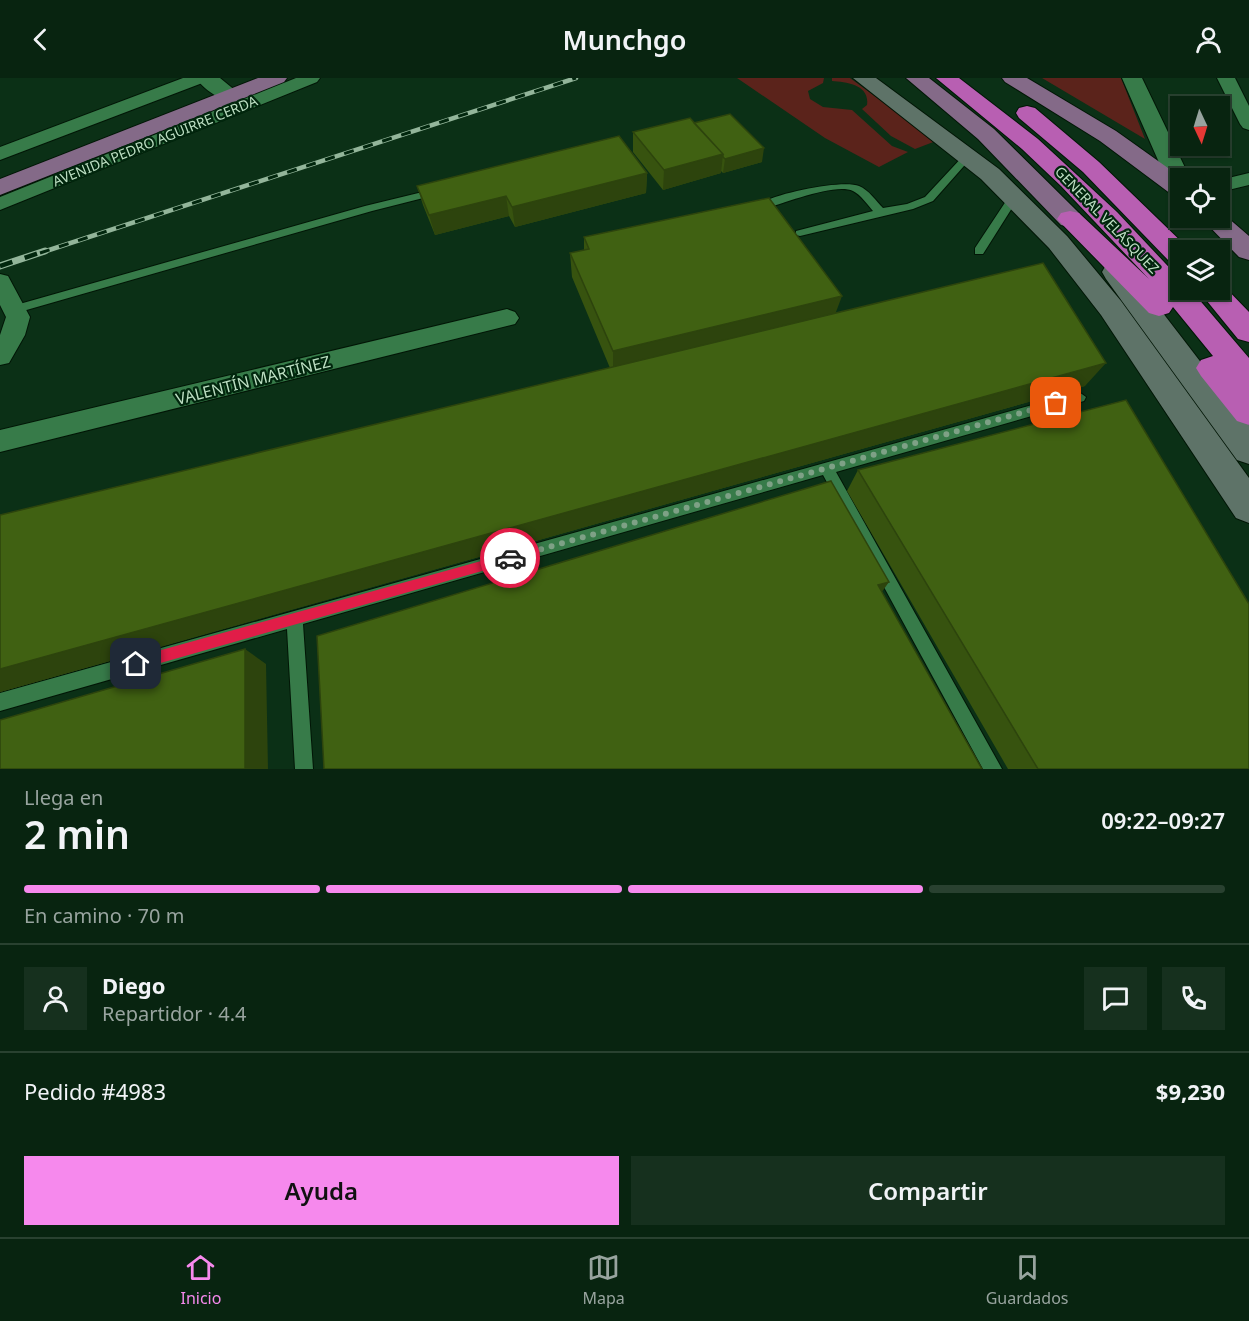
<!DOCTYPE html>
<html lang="es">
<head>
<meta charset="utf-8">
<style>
  body { margin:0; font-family:"Noto Sans",sans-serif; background:#16301e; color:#f1f3f6; height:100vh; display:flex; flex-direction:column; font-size:22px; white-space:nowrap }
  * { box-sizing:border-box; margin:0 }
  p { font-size:20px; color:#98a49f }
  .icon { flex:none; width:33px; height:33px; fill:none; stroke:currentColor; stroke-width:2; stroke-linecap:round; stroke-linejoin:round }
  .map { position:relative; height:691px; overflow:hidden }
  .sheet { display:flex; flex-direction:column; background:#082410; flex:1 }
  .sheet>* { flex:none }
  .needle { width:39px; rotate:176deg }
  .controls { position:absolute; left:1170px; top:18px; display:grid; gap:12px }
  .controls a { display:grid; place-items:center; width:60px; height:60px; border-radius:0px; background:#082410; box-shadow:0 2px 4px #0004,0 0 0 2px #294130; font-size:30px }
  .pin { position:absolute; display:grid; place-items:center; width:51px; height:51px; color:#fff; margin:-26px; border-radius:12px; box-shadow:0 3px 9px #0006 }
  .courier { position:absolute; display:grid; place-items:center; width:60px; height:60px; margin:-30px; border:4px solid #e11d48; border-radius:50%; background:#fff; color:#222; box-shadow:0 2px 8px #0007 }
  .summary em { font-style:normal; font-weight:600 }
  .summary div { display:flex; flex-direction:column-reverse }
  .summary { display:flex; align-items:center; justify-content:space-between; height:102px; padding:0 24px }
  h1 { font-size:39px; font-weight:600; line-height:45px }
  .bar { display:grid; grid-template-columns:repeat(4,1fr); gap:9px 6px; align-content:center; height:72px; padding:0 24px }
  .bar i { height:8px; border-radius:4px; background:#294130 }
  .bar .on { background:#f689ed }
  .bar p { grid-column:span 4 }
  .line { display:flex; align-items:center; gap:15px; padding:0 24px; border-top:2px solid #294130 }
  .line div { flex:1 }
  .round { display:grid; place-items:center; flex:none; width:63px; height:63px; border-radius:0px; background:#16301e }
  .cta { display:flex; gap:12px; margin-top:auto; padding:12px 24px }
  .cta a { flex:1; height:69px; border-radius:0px; background:#f689ed; color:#111; font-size:24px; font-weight:600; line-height:69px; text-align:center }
  .cta a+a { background:#16301e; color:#f1f3f6 }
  header { display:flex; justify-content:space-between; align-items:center; height:78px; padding:0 24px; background:#082410; font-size:27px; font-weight:600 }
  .tabs { display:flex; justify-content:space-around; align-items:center; height:84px; border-top:2px solid #294130; background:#082410; font-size:16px; color:#98a49f }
  .tabs a { display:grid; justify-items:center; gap:3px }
  .tabs .on { color:#f689ed }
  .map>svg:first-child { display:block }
  .green { fill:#5b231b }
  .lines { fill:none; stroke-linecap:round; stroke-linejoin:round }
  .service-casing { stroke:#021606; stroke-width:2 }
  .minor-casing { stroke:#021606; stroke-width:2 }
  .tertiary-casing { stroke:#021606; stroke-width:2 }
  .secondary-casing { stroke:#021606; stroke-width:2 }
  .primary-casing { stroke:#021606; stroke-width:2 }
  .motorway-casing { stroke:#021606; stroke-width:2 }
  .service { fill:#377b49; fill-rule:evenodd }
  .minor { fill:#377b49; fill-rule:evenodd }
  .tertiary { fill:#377b49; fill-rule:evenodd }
  .secondary { fill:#5e7368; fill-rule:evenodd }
  .primary { fill:#846a88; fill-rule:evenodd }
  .motorway { fill:#b85fb2; fill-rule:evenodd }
  .rail-far1-casing { stroke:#93b59a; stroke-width:4.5 }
  .rail-casing { stroke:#93b59a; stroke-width:7 }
  .rail-far1 { stroke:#01260d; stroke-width:3; stroke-dasharray:10; stroke-linecap:butt }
  .rail { stroke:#01260d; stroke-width:4.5; stroke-dasharray:13; stroke-linecap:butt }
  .wall { fill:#37530f }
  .shaded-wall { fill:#2d440d }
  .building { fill:#406112; stroke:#2d440d; stroke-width:1.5 }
  .route { fill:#e11d48 }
  .done { stroke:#7ea186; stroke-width:6; stroke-dasharray:0 10.8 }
  .labels { text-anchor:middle; stroke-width:4.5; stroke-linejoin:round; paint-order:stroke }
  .far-street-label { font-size:14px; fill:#bcdec2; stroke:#01260d }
  .street-label { font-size:16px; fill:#bcdec2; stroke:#01260d }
</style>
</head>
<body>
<header><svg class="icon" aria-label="back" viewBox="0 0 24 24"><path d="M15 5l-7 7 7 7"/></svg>Munchgo<svg class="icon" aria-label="person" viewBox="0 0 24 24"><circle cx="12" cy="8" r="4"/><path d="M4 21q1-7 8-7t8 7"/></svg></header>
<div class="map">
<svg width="1249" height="691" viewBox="0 0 1249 691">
  <rect width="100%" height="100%" fill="#0b3016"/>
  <path class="green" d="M737 0H824L823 5 808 13 810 21 823 29 852 32 892 68 908 74 879 89 825 60Z
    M832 0H850L936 63 915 71 891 58 862 31 867 27C870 7 847 4 832 3Z
    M1042 0H1121L1145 61Z"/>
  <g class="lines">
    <defs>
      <path id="service" d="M968 75 973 78 971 80 933 123 913 131 800 158 796 157V153L873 133C867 126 861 117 853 113 834 104 778 128 757 133L752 130C766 117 841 101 859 108 869 112 876 123 883 130L907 126 925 119 965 76Z
        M439 110 444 113 443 115 372 133 16 235 10 231 16 227 365 128Z
        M1014 116 1019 119 983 176H975V170L1010 117Z
        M1079 314 1086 319 1084 323 836 394 1002 691H983L823 397 303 546 313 691H295L287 551 0 633V615Z"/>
      <path id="minor" d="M183 0H208L205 4 0 82V69Z
        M296 0H320L317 4 0 132V119Z
        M1217 0H1235L1249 28V52L1243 50 1240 46Z
        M1249 95V107L1220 114V102Z
        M0 196 8 198 30 239 25 257 9 285 0 287V257L6 239 0 227Z
        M507 231 515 234 519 240 515 246 0 374V352Z"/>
      <path id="tertiary" d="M196 0H220L242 18 239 23C224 26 204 12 196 0Z
        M1122 0H1142L1190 100H1180V112L1171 110 1168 105Z"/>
      <path id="secondary" d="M853 0H876L999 91 1067 158 1121 223 1249 400V445L1236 440 1101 237 1049 170 981 101Z
        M1116 185 1126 187 1249 347V386L1237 382 1106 201 1102 194 1106 187Z"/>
      <path id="primary" d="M258 0H287L284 4 0 117V101Z
        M906 0H929L994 51 1079 135 1083 141 1079 147 1070 149 1061 147 978 61Z
        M1002 0H1027L1116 53 1182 100 1180 118 1171 116 1100 63 1005 4Z
        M1220 133 1249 158V182L1239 179 1201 140H1220Z"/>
      <path id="motorway" d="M936 0H959L1038 61 1117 134 1180 201V212H1191L1249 280V347L1237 343 1201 298 1196 290 1201 282 1213 278 1173 229 1169 235 1159 238 1149 235 1057 141 1061 135 1070 133 1079 135 1149 201 1061 108 1022 71Z
        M1027 28 1035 30 1099 84 1190 172H1180V187L1170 184 1083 94 1019 40 1016 35 1019 30Z
        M1220 204 1249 234V264L1238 261 1198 212H1220Z"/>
    </defs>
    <use href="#service" class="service-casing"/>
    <use href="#minor" class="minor-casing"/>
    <use href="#tertiary" class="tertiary-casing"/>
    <use href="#secondary" class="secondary-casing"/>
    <use href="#primary" class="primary-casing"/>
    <use href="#motorway" class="motorway-casing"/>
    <use href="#service" class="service"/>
    <use href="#minor" class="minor"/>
    <use href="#tertiary" class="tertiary"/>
    <use href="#secondary" class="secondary"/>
    <use href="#primary" class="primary"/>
    <use href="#motorway" class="motorway"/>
    <defs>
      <path id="rail-far1" d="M40 175 576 0"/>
      <path id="rail" d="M0 188 45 173"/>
    </defs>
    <use href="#rail-far1" class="rail-far1-casing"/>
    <use href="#rail" class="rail-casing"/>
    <use href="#rail-far1" class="rail-far1"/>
    <use href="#rail" class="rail"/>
  </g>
  <path class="wall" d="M694 45 762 84 723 95 721 93V95L663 112 633 74V54Z
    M647 95 646 115 515 149 509 138 435 157 423 127 417 108Z
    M584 159 835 235 1085 308 0 614V437L610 290 572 199 570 175 584 172Z
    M858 392 1249 691H1008L847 413Z"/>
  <path class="shaded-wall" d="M764 70 762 84 723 95 725 81Z
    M723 76 721 95 663 112 664 92Z
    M647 95 646 115 515 149 512 129Z
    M506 118 509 138 435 157 429 137Z
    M842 218 833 242 613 297V273Z
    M1106 285 1085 308 0 614V591Z
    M889 504 876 522 878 507Z
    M245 571 266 586 268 691H245Z"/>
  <path class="building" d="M730 36 764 70 725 81 723 79V76L694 45Z
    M690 40 723 76 664 92 633 54Z
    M619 58 647 95 512 129 506 118 429 137 417 108Z
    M769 120 842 218 613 273 570 175 589 171 584 159Z
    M1043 185 1106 285 0 591V437Z
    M1126 322 1249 526V691H1038L858 392Z
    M831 403 889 504 878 507 982 691H324L317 558Z
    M245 571V691H0V642Z"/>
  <path class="route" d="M510 475 516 480 510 485 136 592 130 586 136 579Z"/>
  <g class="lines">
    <path class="done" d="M510 480 1056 325"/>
  </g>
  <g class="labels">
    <g class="far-street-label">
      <text transform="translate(155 63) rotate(-22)" y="5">AVENIDA PEDRO AGUIRRE CERDA</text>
      <text transform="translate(1107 142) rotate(46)" y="5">GENERAL VELÁSQUEZ</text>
    </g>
    <g class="street-label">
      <text transform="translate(253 302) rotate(-14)" y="6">VALENTÍN MARTÍNEZ</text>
    </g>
  </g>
</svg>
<div class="controls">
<a><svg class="needle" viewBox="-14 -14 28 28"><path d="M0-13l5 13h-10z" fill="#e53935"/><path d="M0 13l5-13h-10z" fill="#98a49f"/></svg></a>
<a><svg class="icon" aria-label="locate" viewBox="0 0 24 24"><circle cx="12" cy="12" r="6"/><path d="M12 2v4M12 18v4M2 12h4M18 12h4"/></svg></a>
<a><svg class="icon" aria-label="layers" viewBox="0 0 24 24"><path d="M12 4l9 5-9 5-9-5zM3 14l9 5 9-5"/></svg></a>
</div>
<div class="pin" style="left:1056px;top:325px;background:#ea580c"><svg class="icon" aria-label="bag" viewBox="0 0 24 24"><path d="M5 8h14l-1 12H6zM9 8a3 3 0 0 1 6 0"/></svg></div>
<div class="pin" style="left:136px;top:586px;background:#1f2937"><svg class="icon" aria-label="home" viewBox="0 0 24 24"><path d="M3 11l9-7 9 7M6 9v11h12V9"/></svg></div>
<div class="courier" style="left:510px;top:480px"><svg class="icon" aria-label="car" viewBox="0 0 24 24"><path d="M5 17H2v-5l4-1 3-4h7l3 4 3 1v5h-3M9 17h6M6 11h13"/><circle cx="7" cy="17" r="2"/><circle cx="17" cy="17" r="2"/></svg></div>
</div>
<section class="sheet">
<div class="summary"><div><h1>2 min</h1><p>Llega en</p></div><em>09:22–09:27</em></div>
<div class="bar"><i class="on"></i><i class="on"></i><i class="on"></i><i></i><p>En camino · 70 m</p></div>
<div class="line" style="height:108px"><a class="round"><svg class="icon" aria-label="person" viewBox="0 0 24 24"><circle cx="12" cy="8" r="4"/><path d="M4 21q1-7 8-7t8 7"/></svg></a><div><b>Diego</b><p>Repartidor · 4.4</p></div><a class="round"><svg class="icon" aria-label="chat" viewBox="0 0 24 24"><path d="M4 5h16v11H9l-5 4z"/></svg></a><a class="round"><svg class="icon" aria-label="phone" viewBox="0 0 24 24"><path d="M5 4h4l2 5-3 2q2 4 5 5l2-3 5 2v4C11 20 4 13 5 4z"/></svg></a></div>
<div class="line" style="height:78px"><div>Pedido #4983</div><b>$9,230</b></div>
<div class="cta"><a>Ayuda</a><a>Compartir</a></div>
</section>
<nav class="tabs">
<a class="on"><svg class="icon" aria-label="home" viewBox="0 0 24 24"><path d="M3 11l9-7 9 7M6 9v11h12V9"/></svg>Inicio</a>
<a><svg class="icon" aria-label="map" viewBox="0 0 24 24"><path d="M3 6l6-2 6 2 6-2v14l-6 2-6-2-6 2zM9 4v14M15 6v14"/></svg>Mapa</a>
<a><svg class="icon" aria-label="saved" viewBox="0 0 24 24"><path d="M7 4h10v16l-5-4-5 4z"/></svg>Guardados</a>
</nav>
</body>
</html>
